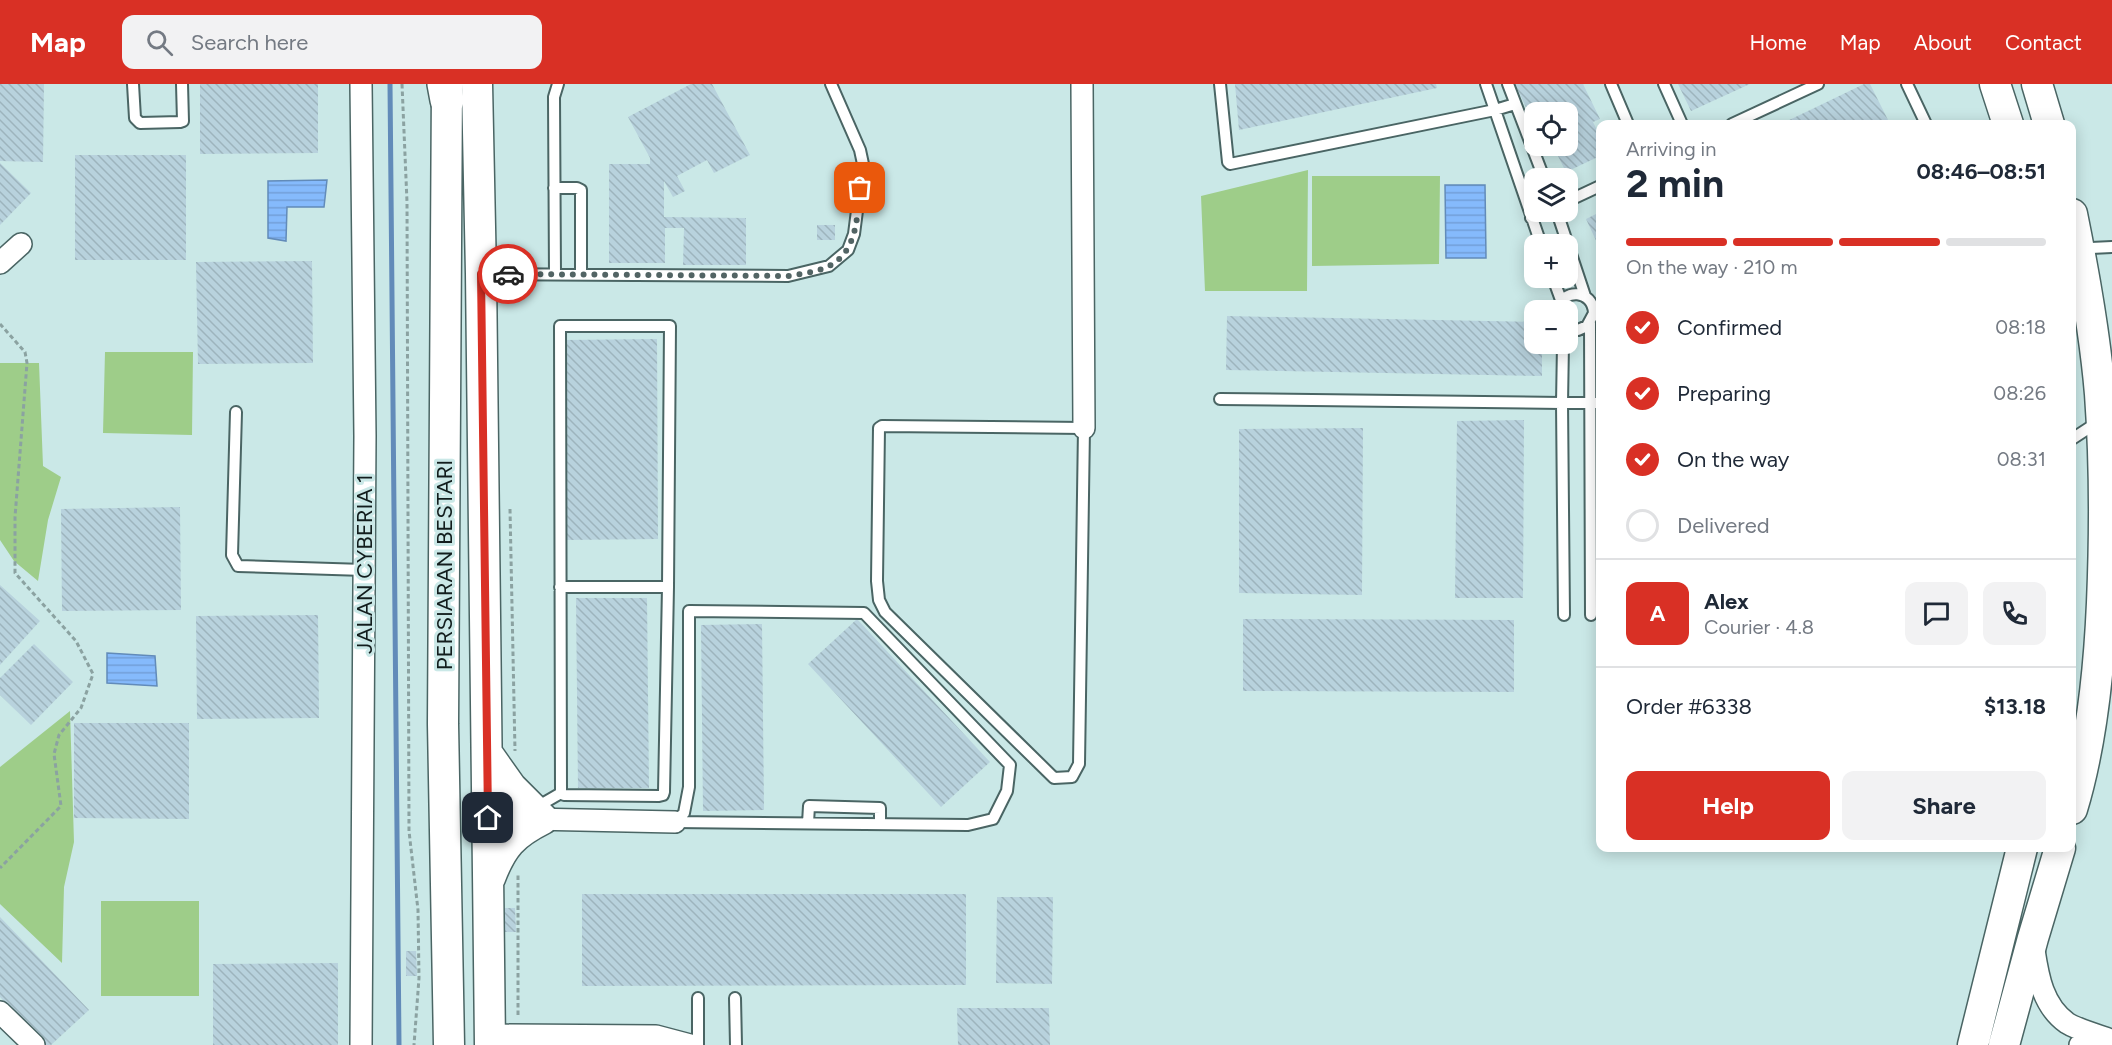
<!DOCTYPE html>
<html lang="en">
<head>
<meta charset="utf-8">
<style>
  body { margin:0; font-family:Figtree,sans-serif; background:#f2f2f3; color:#1f2937; height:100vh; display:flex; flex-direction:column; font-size:22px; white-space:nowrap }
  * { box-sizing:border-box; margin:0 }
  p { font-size:20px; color:#747a83 }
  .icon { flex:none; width:33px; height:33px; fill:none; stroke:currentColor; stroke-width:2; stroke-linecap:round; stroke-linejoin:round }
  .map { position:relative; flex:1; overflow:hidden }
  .drawer { position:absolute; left:1596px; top:36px; width:480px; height:732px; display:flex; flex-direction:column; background:#fff; border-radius:12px; box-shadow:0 3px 15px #0003 }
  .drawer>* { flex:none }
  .fabs { position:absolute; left:1524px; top:18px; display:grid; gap:12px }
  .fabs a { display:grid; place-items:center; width:54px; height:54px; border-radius:12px; background:#fff; box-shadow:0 3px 15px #0003; font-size:30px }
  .pin { position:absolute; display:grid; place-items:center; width:51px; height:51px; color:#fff; margin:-26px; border-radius:12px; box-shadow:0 3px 9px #0006 }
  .courier { position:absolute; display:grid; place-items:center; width:60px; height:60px; margin:-30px; border:4px solid #d93025; border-radius:50%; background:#fff; color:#222; box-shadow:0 2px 8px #0007 }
  .head em { font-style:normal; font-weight:700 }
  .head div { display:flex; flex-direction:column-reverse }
  .head { display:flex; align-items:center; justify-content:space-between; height:102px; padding:0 30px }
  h1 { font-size:39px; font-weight:700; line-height:45px }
  .bar { display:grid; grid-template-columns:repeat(4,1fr); gap:9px 6px; align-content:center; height:72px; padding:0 30px }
  .bar i { height:8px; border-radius:4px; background:#e0e1e3 }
  .bar .active { background:#d93025 }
  .bar p { grid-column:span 4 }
  .line { display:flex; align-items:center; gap:15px; padding:0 30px; border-top:2px solid #e0e1e3 }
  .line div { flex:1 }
  .round { display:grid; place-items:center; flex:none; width:63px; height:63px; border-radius:12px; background:#f2f2f3 }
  ol { padding:0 30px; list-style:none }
  li { display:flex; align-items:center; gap:18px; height:66px }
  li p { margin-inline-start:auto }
  li .icon { padding:6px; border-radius:50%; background:#d93025; color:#fff; stroke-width:4 }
  li:last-child { color:#747a83 }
  li i { width:33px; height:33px; border:3px solid #e0e1e3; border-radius:50% }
  .action { display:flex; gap:12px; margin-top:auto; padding:12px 30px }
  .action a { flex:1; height:69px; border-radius:12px; background:#d93025; color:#fff; font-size:24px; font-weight:700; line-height:69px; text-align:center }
  .action a+a { background:#f2f2f3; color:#1f2937 }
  header { display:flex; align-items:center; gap:36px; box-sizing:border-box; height:84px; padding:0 30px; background:#d93025; color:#fff }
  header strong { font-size:28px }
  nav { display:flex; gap:33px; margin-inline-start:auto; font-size:21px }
  .search { width:420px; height:54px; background:#f2f2f3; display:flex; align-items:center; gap:15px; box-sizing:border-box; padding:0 21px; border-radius:12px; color:#747a83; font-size:22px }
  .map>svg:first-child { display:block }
  .green { fill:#9ecd89 }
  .water { fill:url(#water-rules); stroke:#628bb9; stroke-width:1.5 }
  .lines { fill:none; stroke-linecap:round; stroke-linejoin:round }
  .stream { stroke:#628bb9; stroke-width:5 }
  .building { fill:url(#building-back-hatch) }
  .lane-casing { stroke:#4a6564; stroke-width:14 }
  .street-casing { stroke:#4a6564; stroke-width:24 }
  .secondary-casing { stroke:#4a6564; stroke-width:33 }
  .primary-casing { stroke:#4a6564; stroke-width:36 }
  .path { stroke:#8ba2a1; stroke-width:3; stroke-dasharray:4.5 3; stroke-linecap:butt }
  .lane { stroke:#fff; stroke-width:10 }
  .street { stroke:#fff; stroke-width:21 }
  .secondary { stroke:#fff; stroke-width:30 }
  .primary { stroke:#fff; stroke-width:33 }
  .done { stroke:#526464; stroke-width:6; stroke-dasharray:0 10.8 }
  .route { stroke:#d93025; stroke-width:8 }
  .labels { text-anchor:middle; stroke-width:6; stroke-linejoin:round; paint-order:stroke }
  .street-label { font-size:22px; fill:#121d1d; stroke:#cae8e7 }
</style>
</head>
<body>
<header>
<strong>Map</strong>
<div class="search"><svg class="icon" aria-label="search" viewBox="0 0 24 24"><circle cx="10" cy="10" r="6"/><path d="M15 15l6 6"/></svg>Search here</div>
<nav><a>Home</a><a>Map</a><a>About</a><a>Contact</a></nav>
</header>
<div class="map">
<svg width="2112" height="961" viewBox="0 0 2112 961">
  <defs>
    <pattern id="water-rules" width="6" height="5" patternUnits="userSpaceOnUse" patternTransform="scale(1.5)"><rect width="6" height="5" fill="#85bafc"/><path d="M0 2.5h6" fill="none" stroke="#729fd8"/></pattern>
    <pattern id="building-back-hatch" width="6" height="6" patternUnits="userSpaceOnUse" patternTransform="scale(1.5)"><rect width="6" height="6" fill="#b8d2dd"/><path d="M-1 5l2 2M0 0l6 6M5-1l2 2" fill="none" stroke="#9db4bd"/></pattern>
  </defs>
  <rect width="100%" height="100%" fill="#cae8e7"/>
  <path class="green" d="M1308 86 1307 207H1205L1201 112Z
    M1312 92H1440L1439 180 1312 182Z
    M105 268H193L192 351 103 349Z
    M0 279H39L43 382 61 393 48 436 38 497 14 477 0 456Z
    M70 627 74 758 64 803 62 879 0 820V683Z
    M101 817H199V912H101Z"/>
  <path class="water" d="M327 96 324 123H287L286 157 268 154V97Z
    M1445 101H1485L1486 174H1446Z
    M107 569 155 572 157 602 107 599Z"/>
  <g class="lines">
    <path class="stream" d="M390 0 399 961"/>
  </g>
  <path class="building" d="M0 0H44L43 78 0 77Z
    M200 0H318V69L200 70Z
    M691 0H712L750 71 714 89 707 76 677 92 685 107 673 113 664 97V133L746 134V181H683L684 144H665V179H609V80H650V74L628 33Z
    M1235 0H1436L1437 4 1239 46Z
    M1515 0H1583L1600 35 1593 38 1600 52V72L1566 88 1553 62H1568V28H1534V40Z
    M1678 0H1750L1691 27Z
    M1864 0H1870L1890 40H1781Z
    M75 71H186V176H75Z
    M0 79 31 109 0 141Z
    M1600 128V165L1586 135Z
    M817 141H835V156H817Z
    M312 177 313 279 198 280 196 178Z
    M1227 232 1534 238V260H1542V292L1226 286Z
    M657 255 658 455 566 456 565 256Z
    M1524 336 1523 514H1455L1457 337Z
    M1363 344 1362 511 1239 509V345Z
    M180 423 181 526 62 527 61 425Z
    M0 501 40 537 0 581Z
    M576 514H647L649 704H578Z
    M318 531 319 634 197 635 196 532Z
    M857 535 990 678 941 723 808 580Z
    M1243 535 1514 536V608L1243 607Z
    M762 540 764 726 703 727 701 541Z
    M34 560 73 598 31 641 0 611V594Z
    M74 639H189V735L74 734Z
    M582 810H966V901L582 902Z
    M997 813H1053L1052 900 996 899Z
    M505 824H515L516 848H505Z
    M0 833 89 926 51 961H46L0 913Z
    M406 867H416L417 892H406Z
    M338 879V961H213V880Z
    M957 924H1049L1050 961H958Z"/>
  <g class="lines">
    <defs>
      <path id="lane" d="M133 0 135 34 140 39 180 38 183 37 182 0
        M1220 0 1228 78 1230 80 1495 26 1515 20
        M1486 0 1541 160
        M1508 0 1544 94
        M1611 0 1628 40
        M1664 0 1682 40
        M1907 0 1926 40
        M1732 40 1818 0
        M554 104H577L581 106V191
        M1568 117 1600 102
        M1557 128 1585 212
        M1531 134 1546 128
        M2080 161 2091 164 2112 163
        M482 190 788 192 829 182 848 166 854 150 863 80 860 66 831 0
        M555 191 554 13 558 0
        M1553 194 1561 216
        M1557 226C1563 203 1593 206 1594 229L1587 242 1578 246 1568 244
        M1590 239 1591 531
        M1220 315 1562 319 1563 260
        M236 328 232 471 238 482 364 486
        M882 342 1084 344 1079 680 1072 693 1054 694 885 528 879 516 877 497 879 344Z
        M2072 355 2098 338
        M560 503H668
        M689 527 864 529 1010 681 1007 707 993 735 968 741 675 738 684 729 689 703Z
        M1564 531 1562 319H1600
        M535 724 561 709 564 711 659 712 663 711 664 708 668 503 670 242H560L561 709
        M808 739 809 722 880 724V740
        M698 914V961
        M735 914 736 961"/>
      <path id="street" d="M361 0 365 352 361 961
        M1082 0 1084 344
        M0 179 21 160
        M488 734 675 738
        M2034 866C2038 893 2043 922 2067 939 2078 946 2095 950 2108 955L2080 961
        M0 928 34 961
        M489 951 656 952 690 961"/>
      <path id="secondary" d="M447 0 443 640 449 961
        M477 0 481 190 490 961
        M1995 0 2008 40
        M2037 0 2049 40
        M2072 130C2084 189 2095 250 2100 310 2105 379 2105 449 2102 519 2099 588 2092 659 2072 725
        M487 669 511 703 543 735C513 750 502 762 490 794
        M1973 961 2022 764
        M2004 961 2033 854 2060 764"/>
      <path id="primary" d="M444 0 447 16"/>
    </defs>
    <use href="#lane" class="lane-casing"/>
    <use href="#street" class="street-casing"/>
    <use href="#secondary" class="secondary-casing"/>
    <use href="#primary" class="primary-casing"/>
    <path class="path" d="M402 0 407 118 409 747 418 826 419 894 414 961
      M0 240 25 268 27 279 15 433V489L76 557 93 590 81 624 59 651 54 670 61 722 0 784
      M510 425 515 667
      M518 931V791"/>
    <use href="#lane" class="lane"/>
    <use href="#street" class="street"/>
    <use href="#secondary" class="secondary"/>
    <use href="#primary" class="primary"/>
  </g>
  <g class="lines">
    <path class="done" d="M508 190 788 192C801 190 818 188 829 182 858 167 857 132 860 104"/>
    <path class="route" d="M488 734 481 190H508"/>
  </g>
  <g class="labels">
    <g class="street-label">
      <text transform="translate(364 480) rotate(-90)" y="8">JALAN CYBERIA 1</text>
      <text transform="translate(444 481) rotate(-90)" y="8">PERSIARAN BESTARI</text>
    </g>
  </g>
</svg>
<div class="fabs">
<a><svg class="icon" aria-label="locate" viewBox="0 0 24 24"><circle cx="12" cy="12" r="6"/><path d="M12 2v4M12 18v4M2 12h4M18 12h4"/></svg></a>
<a><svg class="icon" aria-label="layers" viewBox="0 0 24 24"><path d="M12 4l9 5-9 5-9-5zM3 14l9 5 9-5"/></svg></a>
<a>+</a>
<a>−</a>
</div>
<div class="pin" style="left:860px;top:104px;background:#ea580c"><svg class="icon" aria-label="bag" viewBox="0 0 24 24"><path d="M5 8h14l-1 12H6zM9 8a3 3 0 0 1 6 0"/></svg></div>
<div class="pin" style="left:488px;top:734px;background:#1f2937"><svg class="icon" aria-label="home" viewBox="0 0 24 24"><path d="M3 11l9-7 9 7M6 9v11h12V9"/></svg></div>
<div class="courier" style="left:508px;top:190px"><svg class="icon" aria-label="car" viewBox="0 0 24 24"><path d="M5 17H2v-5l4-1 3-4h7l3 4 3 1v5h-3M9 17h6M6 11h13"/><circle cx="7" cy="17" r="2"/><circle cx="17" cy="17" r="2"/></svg></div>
<section class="drawer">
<div class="head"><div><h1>2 min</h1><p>Arriving in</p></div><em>08:46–08:51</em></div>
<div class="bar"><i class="active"></i><i class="active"></i><i class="active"></i><i></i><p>On the way · 210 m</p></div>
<ol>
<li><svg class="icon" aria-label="check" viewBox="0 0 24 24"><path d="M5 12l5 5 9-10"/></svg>Confirmed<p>08:18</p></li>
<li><svg class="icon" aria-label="check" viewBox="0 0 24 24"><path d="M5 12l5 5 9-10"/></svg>Preparing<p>08:26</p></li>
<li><svg class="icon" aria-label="check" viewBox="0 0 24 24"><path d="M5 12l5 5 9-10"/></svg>On the way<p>08:31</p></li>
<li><i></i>Delivered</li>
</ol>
<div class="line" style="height:108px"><b class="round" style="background:#d93025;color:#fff">A</b><div><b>Alex</b><p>Courier · 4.8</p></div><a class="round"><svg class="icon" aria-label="chat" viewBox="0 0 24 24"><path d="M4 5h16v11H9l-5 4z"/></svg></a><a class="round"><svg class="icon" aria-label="phone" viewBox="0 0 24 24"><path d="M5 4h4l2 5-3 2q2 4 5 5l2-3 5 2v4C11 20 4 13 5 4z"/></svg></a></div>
<div class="line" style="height:78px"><div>Order #6338</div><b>$13.18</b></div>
<div class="action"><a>Help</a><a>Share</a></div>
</section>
</div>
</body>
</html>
